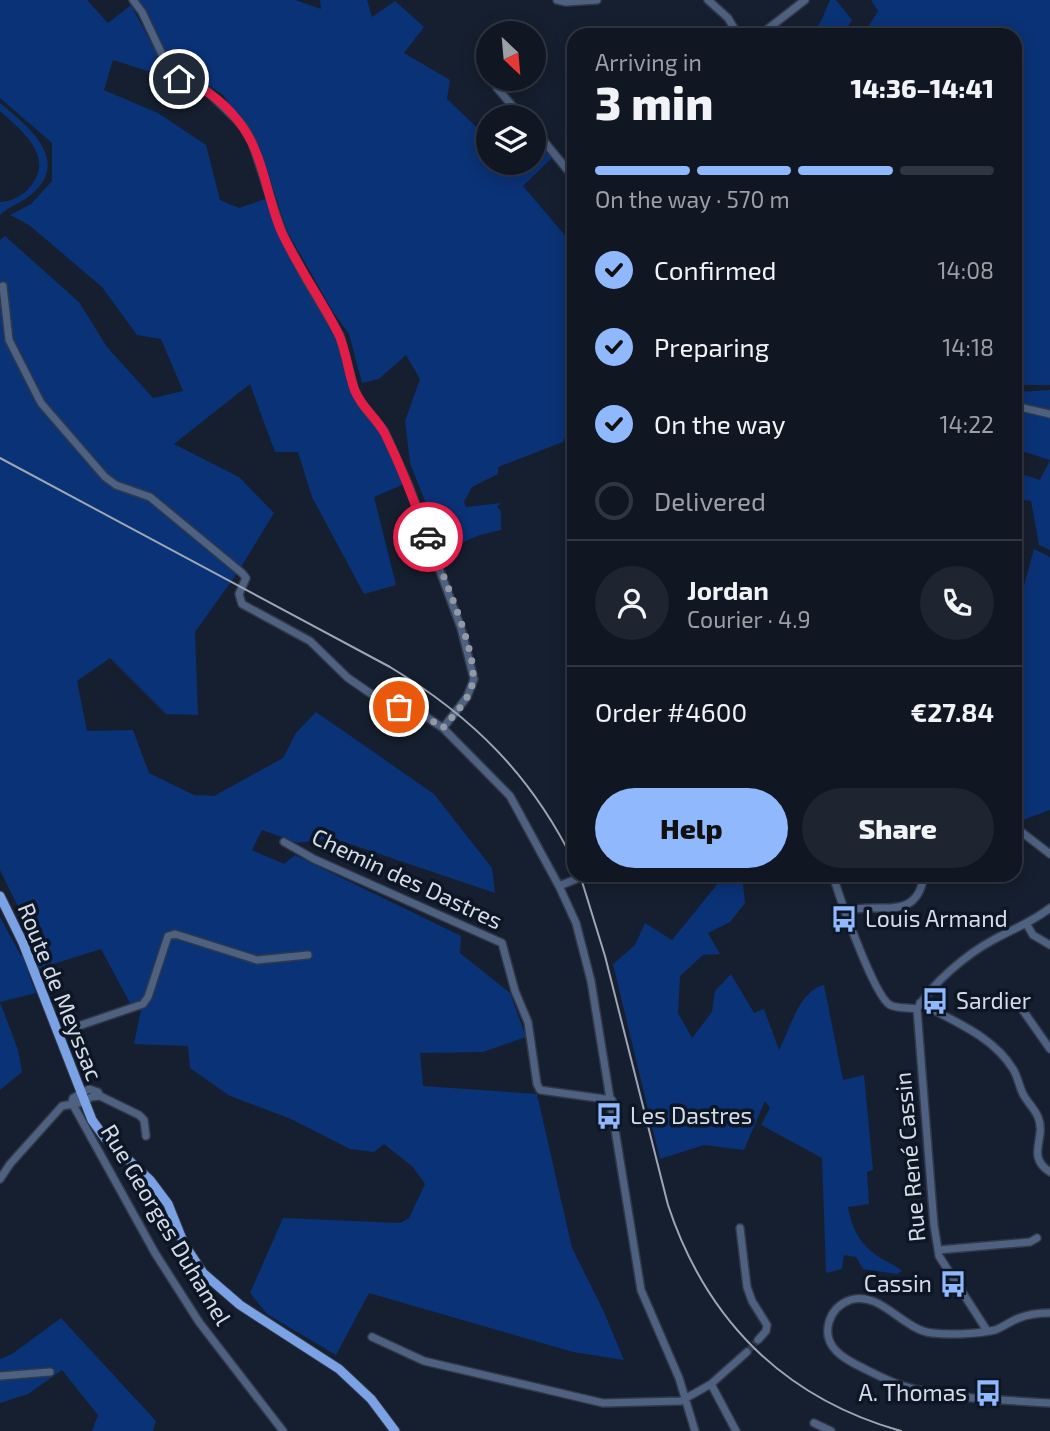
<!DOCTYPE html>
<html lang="en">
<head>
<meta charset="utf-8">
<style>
  body { margin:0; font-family:"Exo 2",sans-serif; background:#1e2430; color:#f1f3f6; height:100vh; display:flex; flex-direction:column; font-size:26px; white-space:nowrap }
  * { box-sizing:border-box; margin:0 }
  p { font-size:23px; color:#9c9fa6 }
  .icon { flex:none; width:38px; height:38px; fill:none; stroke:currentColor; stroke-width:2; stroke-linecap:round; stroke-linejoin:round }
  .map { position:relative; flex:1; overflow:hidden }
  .drawer { position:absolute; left:567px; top:28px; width:455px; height:854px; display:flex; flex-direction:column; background:#101723; border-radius:21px; box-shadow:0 4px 18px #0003,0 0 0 2px #303641 }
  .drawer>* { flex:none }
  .needle { width:46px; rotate:154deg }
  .fabs { position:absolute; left:476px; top:21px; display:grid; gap:14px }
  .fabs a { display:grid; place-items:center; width:70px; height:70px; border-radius:50%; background:#101723; box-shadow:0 4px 18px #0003,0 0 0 2px #303641; font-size:35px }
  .pin { position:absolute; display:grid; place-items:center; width:60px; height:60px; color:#fff; margin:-30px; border:4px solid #fff; border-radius:50%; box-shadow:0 2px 7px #0007 }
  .courier { position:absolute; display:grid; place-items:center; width:70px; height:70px; margin:-35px; border:5px solid #e11d48; border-radius:50%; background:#fff; color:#222; box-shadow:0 2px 9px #0007 }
  .overview em { font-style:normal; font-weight:800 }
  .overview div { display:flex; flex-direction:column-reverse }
  .overview { display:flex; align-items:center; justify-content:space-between; height:119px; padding:0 28px }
  h1 { font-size:46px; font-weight:800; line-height:52px }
  .bar { display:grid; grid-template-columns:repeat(4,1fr); gap:10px 7px; align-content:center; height:84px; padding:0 28px }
  .bar i { height:9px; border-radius:5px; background:#303641 }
  .bar .selected { background:#8fb8fd }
  .bar p { grid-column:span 4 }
  .line { display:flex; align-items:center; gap:18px; padding:0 28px; border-top:2px solid #303641 }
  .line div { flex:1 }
  .round { display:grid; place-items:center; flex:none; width:74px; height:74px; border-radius:37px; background:#1e2430 }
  ol { padding:0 28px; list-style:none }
  li { display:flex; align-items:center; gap:21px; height:77px }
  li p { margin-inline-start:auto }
  li .icon { padding:7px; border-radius:50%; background:#8fb8fd; color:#111; stroke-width:4 }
  li:last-child { color:#9c9fa6 }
  li i { width:38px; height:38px; border:4px solid #303641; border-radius:50% }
  .cta { display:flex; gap:14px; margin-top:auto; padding:14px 28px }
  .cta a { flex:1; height:80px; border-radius:42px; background:#8fb8fd; color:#111; font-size:28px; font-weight:800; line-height:80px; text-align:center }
  .cta a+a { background:#1e2430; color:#f1f3f6 }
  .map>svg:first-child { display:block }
  .green { fill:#0a3276 }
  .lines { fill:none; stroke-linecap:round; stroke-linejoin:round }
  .minor-tunnel { stroke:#333b4b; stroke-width:7; stroke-dasharray:7 3.5; stroke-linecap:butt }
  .minor-casing { stroke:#313949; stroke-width:10 }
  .major-casing { stroke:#313949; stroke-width:11 }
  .minor { stroke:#4e6181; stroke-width:7 }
  .major { stroke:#7ba2e4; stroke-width:9 }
  .rail { stroke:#9fa6b3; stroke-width:2 }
  .done { stroke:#929aa7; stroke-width:7; stroke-dasharray:0 12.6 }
  .route { stroke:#e11d48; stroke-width:9 }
  .labels { text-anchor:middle; stroke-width:7; stroke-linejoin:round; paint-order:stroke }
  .street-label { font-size:23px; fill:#d5dce7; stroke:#0d1625 }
  .poi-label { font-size:23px; fill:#d5dce7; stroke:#0d1625; text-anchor:start }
</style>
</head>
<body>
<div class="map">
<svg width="1050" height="1431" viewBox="0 0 1050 1431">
  <rect width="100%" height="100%" fill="#161f2f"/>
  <path class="green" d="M0 0H87L108 23 131 5 165 69 160 75 113 60 104 90 158 113 206 145 220 200 239 208 268 198 339 342 354 397 383 436 404 484 374 497 396 585 364 594 312 497 298 452H275L250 384 174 444 239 477 274 513 238 572 195 632 198 715 166 714 110 658 77 681 87 731 133 730 149 773 194 795 214 796 283 758 296 733 316 712 434 794 492 868 495 893 332 838 298 843 262 830 252 850 284 864 295 855 461 936 460 953 510 993 526 1037 483 1052 420 1053 423 1086 537 1094 572 1248 604 1312 624 1360 573 1352 369 1293 336 1355 267 1314 250 1293 283 1218 400 1223 409 1218 425 1184 413 1167 384 1144 374 1152 350 1149 291 1119 230 1096 190 1068 188 1046 134 1044 143 1000 131 1005 101 949 28 972 36 993 0 1002 18 1050 22 1072 0 1090V917L21 956 32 941 24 919 0 870V240L5 236 79 302 107 347 153 398 183 391 161 339 137 335 102 287 29 225 10 215 31 204 52 181V143L0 98Z
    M138 0H295L321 9 320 0H367L372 17 395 1 424 27 404 53 450 80 447 99 488 138V163H534V140L552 158 523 186 574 246V417L563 442 498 467V474L472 487 464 502 466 507 501 503 497 507 501 511V530L480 535 439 552 425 517 430 514 410 463 405 421 420 379 406 355 379 379 362 383 349 334 333 312 287 231 259 146 223 95 203 81 171 66 156 30Z
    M830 0H836L852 20 843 35H812L822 19Z
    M871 0H1050V385H1015V35H863L878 11Z
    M0 103C26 125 72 159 32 194 22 203 9 206 0 215V202C12 201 21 197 29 188 57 158 21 130 0 111Z
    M1050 390V411L1015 403V392Z
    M1015 409 1050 418V550L1039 545 1031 501 1015 498V472L1040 480 1050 460 1015 449Z
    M1034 549 1050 557V810L1017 822 1015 820V594L1022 593Z
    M711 875H742L745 903 730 922 708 933 720 954 703 955 680 976 678 1013 692 1038 712 1012 715 991 731 974 754 1013 764 1009 779 1050C790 1029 799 991 824 985L843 1080 864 1075 873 1170 867 1172 869 1204 848 1207C852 1230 861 1246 882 1259 889 1263 895 1265 902 1271L897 1274 863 1269 856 1257 844 1255 842 1269 826 1273 822 1158 761 1125 770 1108 765 1101 744 1150 704 1145 660 1159 613 964 635 945 645 923 672 940 719 882Z
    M61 1318 156 1421 153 1431H92L98 1415 62 1370 28 1394 0 1403V1359L12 1354Z"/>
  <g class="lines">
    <path class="minor-tunnel" d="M747 1352 758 1340"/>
    <defs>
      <path id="minor" d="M133 0 142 12 169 69 179 79 194 83 206 90 243 126 252 142 282 233 306 279 340 336 354 389 362 404 384 431 408 484 461 628 474 679 467 697 443 728
        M557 0 566 2 597 0
        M708 0 728 18 738 35
        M760 35 805 0
        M497 88 522 117
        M534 129 574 178
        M3 286 9 340 41 403 105 477 116 485 150 497 242 573 246 578 239 594 242 604 310 641 348 678 383 702 425 716 443 728 510 796 559 886 576 923 591 981 641 1290 679 1378 695 1431
        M1015 406 1050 414
        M1015 827 1050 854
        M284 842 314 859 502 943 515 991 528 1022 537 1084 540 1090 612 1100
        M833 875C839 896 874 996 890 1005 897 1009 909 1007 917 1009
        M559 886 586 875
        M846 911C877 901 917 924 924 875
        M1027 925 1033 935 1050 945
        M1017 1002 1050 1049
        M920 1003C953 1021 993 1036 1013 1069 1018 1077 1019 1086 1023 1094 1027 1102 1035 1109 1038 1117 1047 1138 1025 1156 1050 1172
        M58 1033 143 1004 148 997 168 936 175 934 257 960 308 955
        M72 1103 155 1253 199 1322 283 1431
        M72 1103 73 1098 89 1089 98 1092 100 1096 139 1115 144 1120 146 1136
        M0 1179 10 1164 62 1106 84 1102 91 1097 100 1096
        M740 1228 747 1287 752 1301 767 1325 766 1331 758 1340
        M938 1250 1030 1242 1037 1238
        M1050 1313C1039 1313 1029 1314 1019 1318 1011 1321 1003 1327 995 1330 978 1334 950 1335 932 1333 903 1330 880 1290 850 1300 839 1304 832 1312 829 1322 822 1347 844 1359 863 1368 877 1375 892 1383 907 1387 948 1399 1006 1400 1050 1403
        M986 1329 939 1256 934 1225 917 1009C932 983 967 954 993 940 1013 929 1032 922 1050 908
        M372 1337 424 1361 603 1403 681 1401 711 1384 747 1352
        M0 1376 50 1372
        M711 1384 736 1431
        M814 1423 831 1431"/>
      <path id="major" d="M0 896 23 943 92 1120 105 1138 150 1180 168 1204 184 1244 203 1273 240 1305 339 1369 371 1399 395 1431"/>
    </defs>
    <use href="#minor" class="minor-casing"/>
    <use href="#major" class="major-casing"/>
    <use href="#minor" class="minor"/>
    <use href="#major" class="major"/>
    <path class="rail" d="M0 458 390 667C473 717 531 775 574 862
      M580 875 605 956 668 1205C706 1320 784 1398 901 1431"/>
  </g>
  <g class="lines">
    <path class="done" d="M399 707 425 716 443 728C454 714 473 697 473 677 475 646 440 569 428 537"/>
    <path class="route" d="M179 79C205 86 229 106 244 129 265 160 267 200 282 233 299 269 322 300 339 335 347 353 348 373 355 391 362 408 377 418 385 434 402 467 414 503 428 537"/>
  </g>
  <defs>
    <symbol id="bus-bare" viewBox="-9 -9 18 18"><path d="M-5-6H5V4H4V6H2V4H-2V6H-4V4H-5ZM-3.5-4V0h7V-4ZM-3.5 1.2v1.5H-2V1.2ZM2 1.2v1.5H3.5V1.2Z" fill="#8fb8fd" stroke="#0d1625" stroke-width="2.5" paint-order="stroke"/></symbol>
  </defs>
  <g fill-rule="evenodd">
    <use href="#bus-bare" x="825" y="900" width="38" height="38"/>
    <use href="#bus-bare" x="916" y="982" width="38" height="38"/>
    <use href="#bus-bare" x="590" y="1097" width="38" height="38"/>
    <use href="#bus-bare" x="934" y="1265" width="38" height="38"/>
    <use href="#bus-bare" x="969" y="1374" width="38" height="38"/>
  </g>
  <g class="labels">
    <g class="street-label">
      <text transform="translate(407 879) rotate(25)" y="8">Chemin des Dastres</text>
      <text transform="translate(60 992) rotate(68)" y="8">Route de Meyssac</text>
      <text transform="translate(910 1157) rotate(-95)" y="8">Rue René Cassin</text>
      <text transform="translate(166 1225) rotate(59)" y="8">Rue Georges Duhamel</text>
    </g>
    <g class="poi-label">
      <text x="865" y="927">Louis Armand</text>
      <text x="956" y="1009">Sardier</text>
      <text x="630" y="1124">Les Dastres</text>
      <text x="932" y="1292" text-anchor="end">Cassin</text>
      <text x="967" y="1401" text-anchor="end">A. Thomas</text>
    </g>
  </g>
</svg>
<div class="fabs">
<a><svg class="needle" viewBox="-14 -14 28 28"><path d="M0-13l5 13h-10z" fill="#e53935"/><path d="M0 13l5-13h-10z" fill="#9c9fa6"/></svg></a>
<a><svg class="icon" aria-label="layers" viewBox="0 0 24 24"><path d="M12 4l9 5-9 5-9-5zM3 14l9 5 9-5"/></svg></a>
</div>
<div class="pin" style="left:399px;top:707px;background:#ea580c"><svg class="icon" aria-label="bag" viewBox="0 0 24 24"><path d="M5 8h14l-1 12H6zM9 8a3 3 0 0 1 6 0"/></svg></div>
<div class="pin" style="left:179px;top:79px;background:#1f2937"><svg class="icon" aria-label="home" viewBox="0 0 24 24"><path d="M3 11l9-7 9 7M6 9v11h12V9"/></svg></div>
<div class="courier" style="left:428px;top:537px"><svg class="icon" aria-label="car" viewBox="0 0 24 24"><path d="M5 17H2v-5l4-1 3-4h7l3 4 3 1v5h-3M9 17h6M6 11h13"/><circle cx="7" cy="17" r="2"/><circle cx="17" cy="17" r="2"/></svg></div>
<section class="drawer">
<div class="overview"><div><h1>3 min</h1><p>Arriving in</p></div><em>14:36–14:41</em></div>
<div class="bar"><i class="selected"></i><i class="selected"></i><i class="selected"></i><i></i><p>On the way · 570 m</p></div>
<ol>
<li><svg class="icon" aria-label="check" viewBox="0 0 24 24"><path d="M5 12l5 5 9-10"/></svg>Confirmed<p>14:08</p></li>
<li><svg class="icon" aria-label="check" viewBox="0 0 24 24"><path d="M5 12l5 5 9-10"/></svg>Preparing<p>14:18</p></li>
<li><svg class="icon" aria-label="check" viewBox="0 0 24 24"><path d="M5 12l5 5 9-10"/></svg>On the way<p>14:22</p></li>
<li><i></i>Delivered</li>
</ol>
<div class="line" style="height:126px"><a class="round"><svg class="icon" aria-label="person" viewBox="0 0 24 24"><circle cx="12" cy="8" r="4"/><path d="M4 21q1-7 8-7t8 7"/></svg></a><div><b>Jordan</b><p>Courier · 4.9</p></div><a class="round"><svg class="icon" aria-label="phone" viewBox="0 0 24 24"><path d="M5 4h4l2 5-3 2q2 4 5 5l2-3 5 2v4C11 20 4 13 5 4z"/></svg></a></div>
<div class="line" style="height:91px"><div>Order #4600</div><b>€27.84</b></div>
<div class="cta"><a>Help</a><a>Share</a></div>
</section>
</div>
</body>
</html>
